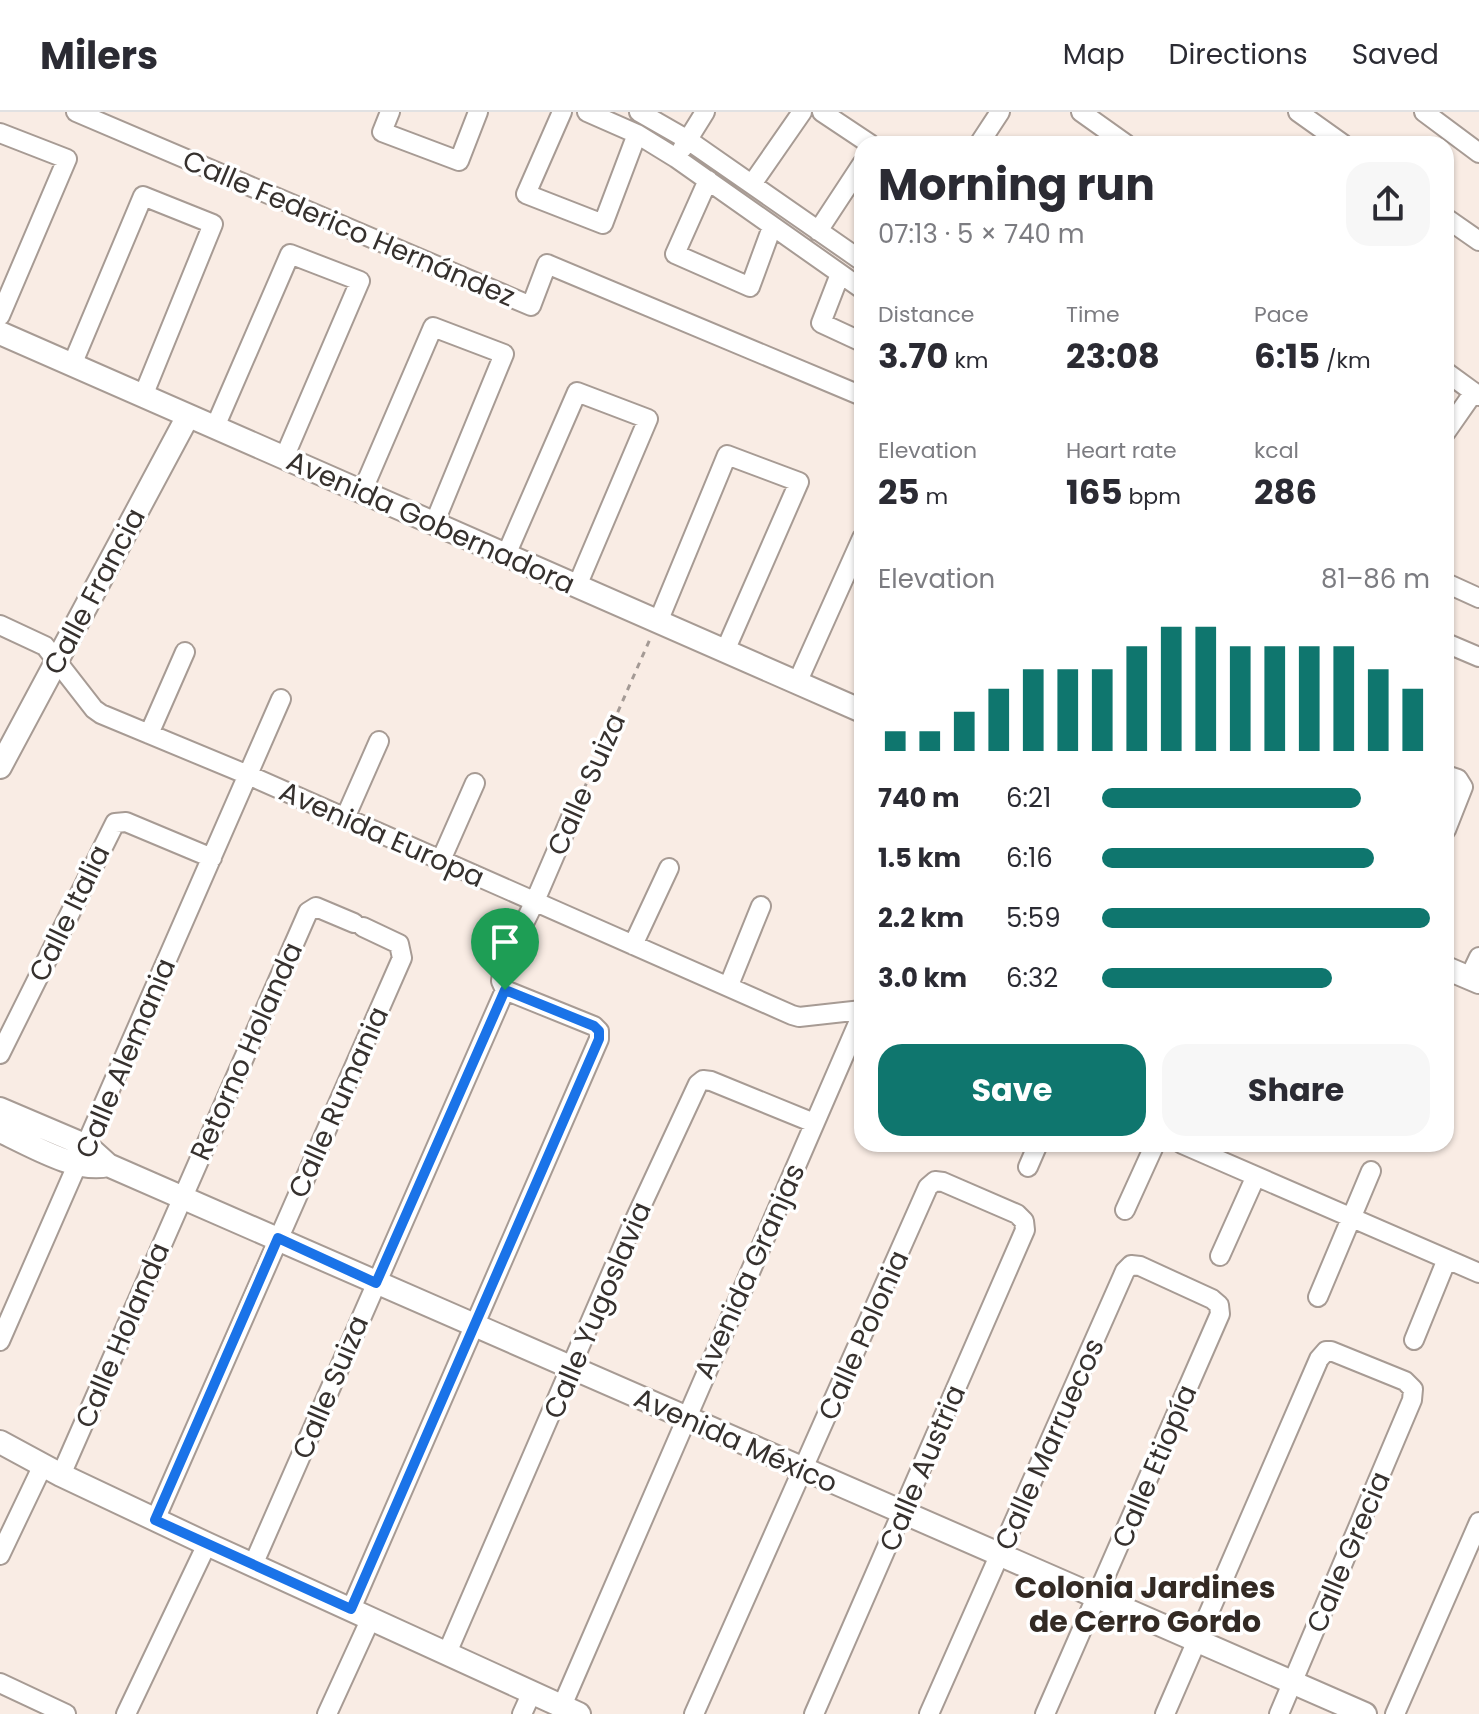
<!DOCTYPE html>
<html lang="en">
<head>
<meta charset="utf-8">
<style>
  :root { --surface:#fff; --page:#f7f7f7; --text:#2b2b33; --muted:#7c7c81; --line:#e1e1e2; --accent:#0f766e }
  body { margin:0; font-family:Poppins,sans-serif; background:var(--page); color:var(--text); height:100vh; display:flex; flex-direction:column; font-size:30px; white-space:nowrap }
  * { box-sizing:border-box; margin:0 }
  p { font-size:26px; color:var(--muted) }
  .icon { flex:none; width:44px; height:44px; fill:none; stroke:currentColor; stroke-width:2; stroke-linecap:round; stroke-linejoin:round }
  .map { position:relative; flex:1; overflow:hidden }
  .drawer { position:absolute; left:854px; top:24px; width:600px; height:1016px; display:flex; flex-direction:column; background:var(--surface); border-radius:24px; box-shadow:0 2px 6px #0004 }
  .drawer>* { flex:none }
  .pin { position:absolute; display:grid; place-items:center; width:68px; height:68px; color:#fff; margin:-82px -34px; border-radius:50% 50% 50% 0; rotate:-45deg; box-shadow:0 0 8px #0007 }
  .pin .icon { rotate:45deg }
  .round { display:grid; place-items:center; flex:none; width:84px; height:84px; border-radius:24px; background:var(--page) }
  .head { display:flex; align-items:center; justify-content:space-between; height:136px; padding:0 24px }
  h1 { font-size:44px; font-weight:700; line-height:60px }
  .metrics { display:grid; grid-template-columns:repeat(3,1fr); gap:12px; height:136px; padding:8px 24px }
  .metrics div { display:grid; align-content:center }
  .metrics b { font-size:34px; font-weight:700 }
  .metrics small { font-size:22px; font-weight:400 }
  .metrics p { font-size:22px }
  .chart { height:224px; padding:16px 24px }
  .chart p { display:flex; justify-content:space-between }
  .chart svg { width:100%; height:144px; margin-top:8px; stroke:var(--accent); stroke-width:6 }
  .primary-button { display:flex; gap:16px; margin-top:auto; padding:16px 24px }
  .primary-button a { flex:1; height:92px; border-radius:24px; background:var(--accent); color:#fff; font-size:32px; font-weight:700; line-height:92px; text-align:center }
  .primary-button a+a { background:var(--page); color:var(--text) }
  ul { padding:0 24px; list-style:none; font-size:26px }
  li { display:grid; grid-template-columns:128px 96px 1fr; align-items:center; height:60px }
  li i { height:20px; border-radius:10px; background:var(--accent) }
  header { display:flex; align-items:center; gap:48px; box-sizing:border-box; height:112px; padding:0 40px; background:var(--surface); border-bottom:2px solid var(--line) }
  header strong { font-size:38px }
  nav { display:flex; gap:44px; margin-inline-start:auto; font-size:28px }
  .map>svg:first-child { display:block }
</style>
</head>
<body>
<header>
<strong>Milers</strong>
<nav><a>Map</a><a>Directions</a><a>Saved</a></nav>
</header>
<div class="map">
<svg width="1479" height="1602" viewBox="0 0 1479 1602">
  <rect width="100%" height="100%" fill="#f9ece4"/>
  <g fill="none" stroke-linecap="round" stroke-linejoin="round">
    <defs>
      <path id="minor" d="M76,0L531,194L547,152L862,284
        M390,0L382,20L459,49L478,0
        M562,0L526,82L603,112L637,22
        M587,0L637,22L676,46L862,177
        M639,0L688,28L862,149
        M822,0L870,32
        M1081,0L1126,32
        M1298,0L1343,32
        M1424,0L1479,41
        M0,21L67,47L0,204
        M979,32L1000,0
        M682,37L705,0
        M708,68L675,142L750,175L772,115
        M752,72L802,0
        M1446,106L1479,129
        M818,119L862,52
        M840,162L821,211L862,230
        M72,253L143,84L213,112L143,284
        M1446,260L1479,284
        M215,315L290,142L360,169L284,346
        M1446,320L1474,280
        M362,380L433,215L504,242L434,412
        M506,443L577,280L648,307L577,474
        M1446,471L1479,486
        M658,510L727,343L799,370L725,539
        M0,513L45,534L94,597L101,602L248,663L792,903L799,905L862,898
        M1446,531L1479,545
        M797,571L862,426
        M149,622L185,540
        M1446,663L1458,667L1463,675L1446,718
        M345,706L379,629
        M441,748L475,671
        M633,833L669,756
        M1469,866L1479,845
        M729,873L761,794
        M0,942L115,711L126,710L212,746
        M1182,1032L1479,1161
        M1028,1055L1038,1032
        M1125,1098L1155,1032
        M1220,1144L1255,1066
        M1318,1185L1371,1059
        M1414,1228L1447,1147
        M0,1229L281,587
        M61,1363L308,800L316,795L354,811
        M155,1408L402,846L399,832L363,815
        M0,1443L43,1353
        M253,1453L505,878L501,869L503,854L535,789L572,703
        M351,1497L599,927V919L594,914L505,878
        M447,1541L631,1116L698,972L703,968L711,969L814,1011
        M0,1571L66,1602
        M562,1594L862,902
        M126,1602L207,1432
        M327,1602L371,1506
        M522,1602L532,1580
        M694,1602L928,1075L935,1069L943,1070L1017,1102L1024,1109L1025,1118L814,1602
        M929,1602L1125,1159L1131,1153L1140,1154L1212,1187L1219,1193L1220,1202L1045,1602
        M1165,1602L1319,1247L1326,1239H1331L1405,1269L1413,1277L1412,1288L1279,1602
        M1395,1602L1479,1410"/>
      <path id="tertiary" d="M0,221L862,599
        M0,655L188,304
        M1446,856L1479,870
        M0,997L87,1034L108,1053L1365,1602
        M0,1019C29,1032 76,1061 108,1053
        M0,1330L61,1363L207,1432L579,1602"/>
    </defs>
    <use href="#minor" stroke="#a79b94" stroke-width="22"/>
    <use href="#tertiary" stroke="#a79b94" stroke-width="26"/>
    <path stroke="#a49a95" stroke-width="3" stroke-dasharray="6 6" stroke-linecap="butt" d="M579,688L650,527"/>
    <use href="#minor" stroke="#fff" stroke-width="18"/>
    <use href="#tertiary" stroke="#fff" stroke-width="22"/>
  </g>
  <g fill="none" stroke-linecap="round" stroke-linejoin="round">
    <defs>
      <path id="route" d="M505,878L594,914L599,919V927L351,1497L155,1408L278,1126L376,1171Z"/>
    </defs>
    <use href="#route" stroke="#fff" stroke-width="16"/>
    <use href="#route" stroke="#1a73e8" stroke-width="10"/>
  </g>
  <g text-anchor="middle" stroke-width="7" stroke-linejoin="round" paint-order="stroke">
    <g font-size="28" fill="#36312e" stroke="#fff">
      <text transform="translate(349 116) rotate(23)" y="10">Calle Federico Hernández</text>
      <text transform="translate(431 410) rotate(24)" y="10">Avenida Gobernadora</text>
      <text transform="translate(94 479) rotate(-62)" y="10">Calle Francia</text>
      <text transform="translate(586 672) rotate(-66)" y="10">Calle Suiza</text>
      <text transform="translate(382 722) rotate(24)" y="10">Avenida Europa</text>
      <text transform="translate(69 801) rotate(-64)" y="10">Calle Italia</text>
      <text transform="translate(246 939) rotate(-66)" y="10">Retorno Holanda</text>
      <text transform="translate(125 946) rotate(-67)" y="10">Calle Alemania</text>
      <text transform="translate(338 990) rotate(-66)" y="10">Calle Rumania</text>
      <text transform="translate(749 1159) rotate(-66)" y="10">Avenida Granjas</text>
      <text transform="translate(597 1198) rotate(-67)" y="10">Calle Yugoslavia</text>
      <text transform="translate(122 1223) rotate(-67)" y="10">Calle Holanda</text>
      <text transform="translate(863 1223) rotate(-66)" y="10">Calle Polonia</text>
      <text transform="translate(330 1275) rotate(-67)" y="10">Calle Suiza</text>
      <text transform="translate(736 1328) rotate(24)" y="10">Avenida México</text>
      <text transform="translate(1049 1332) rotate(-66)" y="10">Calle Marruecos</text>
      <text transform="translate(1154 1354) rotate(-67)" y="10">Calle Etiopía</text>
      <text transform="translate(922 1356) rotate(-67)" y="10">Calle Austria</text>
      <text transform="translate(1348 1440) rotate(-67)" y="10">Calle Grecia</text>
    </g>
    <g font-size="30" font-weight="bold" fill="#332a24" stroke="#fff">
      <text x="1145" y="1486">Colonia Jardines<tspan x="1145" dy="34">de Cerro Gordo</tspan></text>
    </g>
  </g>
</svg>
<div class="pin" style="left:505px;top:878px;background:#1e9e55"><svg class="icon" aria-label="arrive" viewBox="0 0 24 24"><path d="M6 21V4h12l-3 4 3 4H6"/></svg></div>
<section class="drawer">
<div class="head"><div><h1>Morning run</h1><p>07:13 · 5 × 740 m</p></div><a class="round"><svg class="icon" aria-label="share" viewBox="0 0 24 24"><path d="M12 15V3M7 8l5-5 5 5M5 13v7h14v-7"/></svg></a></div>
<div class="metrics">
<div><p>Distance</p><b>3.70<small> km</small></b></div>
<div><p>Time</p><b>23:08</b></div>
<div><p>Pace</p><b>6:15<small> /km</small></b></div>
</div>
<div class="metrics">
<div><p>Elevation</p><b>25<small> m</small></b></div>
<div><p>Heart rate</p><b>165<small> bpm</small></b></div>
<div><p>kcal</p><b>286</b></div>
</div>
<div class="chart"><p><span>Elevation</span>81–86 m</p>
<svg viewBox="0 0 160 44" preserveAspectRatio="none"><path d="M5 44V38M15 44V38M25 44V32M35 44V25M45 44V19M55 44V19M65 44V19M75 44V12M85 44V6M95 44V6M105 44V12M115 44V12M125 44V12M135 44V12M145 44V19M155 44V25"/></svg>
</div>
<ul>
<li><b>740 m</b>6:21<i style="width:79%"></i></li>
<li><b>1.5 km</b>6:16<i style="width:83%"></i></li>
<li><b>2.2 km</b>5:59<i style="width:100%"></i></li>
<li><b>3.0 km</b>6:32<i style="width:70%"></i></li>
</ul>
<div class="primary-button"><a>Save</a><a>Share</a></div>
</section>
</div>
</body>
</html>
